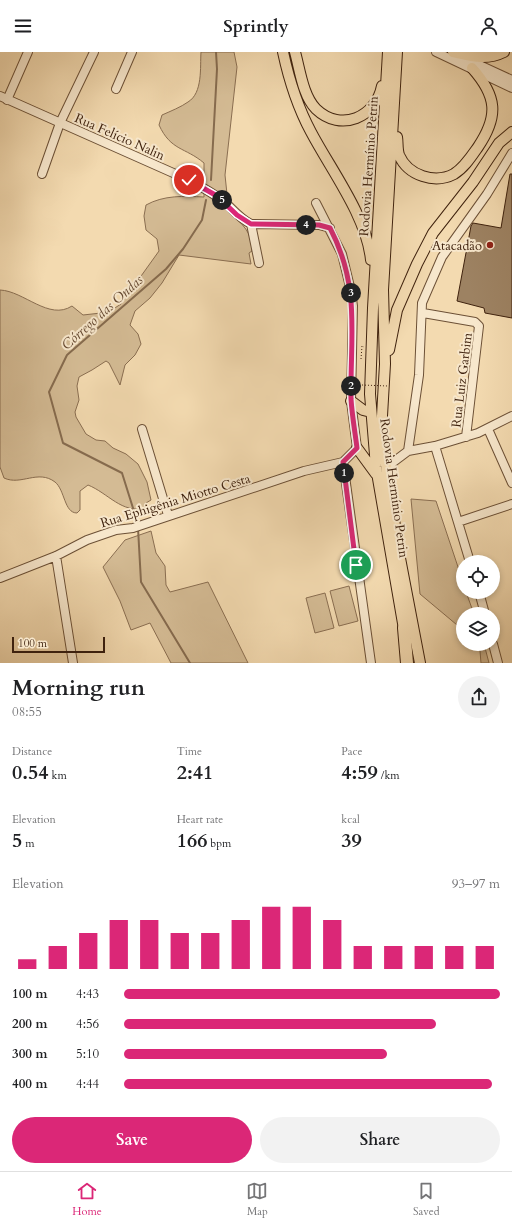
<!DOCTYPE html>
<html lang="en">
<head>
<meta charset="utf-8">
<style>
  :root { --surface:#fff; --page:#f2f2f2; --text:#202124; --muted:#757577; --line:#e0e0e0; --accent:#db2777 }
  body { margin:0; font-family:Cardo,serif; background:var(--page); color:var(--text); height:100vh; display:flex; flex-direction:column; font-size:15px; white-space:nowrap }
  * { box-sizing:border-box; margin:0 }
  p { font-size:13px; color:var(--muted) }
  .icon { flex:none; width:22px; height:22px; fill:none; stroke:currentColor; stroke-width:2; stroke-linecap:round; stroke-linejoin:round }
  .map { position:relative; height:611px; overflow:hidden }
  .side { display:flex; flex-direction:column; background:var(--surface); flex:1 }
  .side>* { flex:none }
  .controls { position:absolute; left:456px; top:503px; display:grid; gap:8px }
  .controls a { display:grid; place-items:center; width:44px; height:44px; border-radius:50%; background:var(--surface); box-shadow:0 2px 6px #0003; font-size:20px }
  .scale { position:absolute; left:12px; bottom:10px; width:93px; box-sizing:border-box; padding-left:4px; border:2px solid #3f220e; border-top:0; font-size:11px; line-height:14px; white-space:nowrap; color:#3f220e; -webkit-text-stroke:3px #f7e7cc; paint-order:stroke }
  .pin { position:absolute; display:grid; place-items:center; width:34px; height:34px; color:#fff; margin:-17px; border:2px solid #fff; border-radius:50%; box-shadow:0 1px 4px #0007 }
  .km { position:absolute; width:20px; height:20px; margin:-10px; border-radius:50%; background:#222; color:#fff; font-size:11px; line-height:20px; text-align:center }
  .round { display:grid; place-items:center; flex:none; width:42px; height:42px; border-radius:21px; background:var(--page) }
  .summary { display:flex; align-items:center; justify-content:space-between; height:68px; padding:0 12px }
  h1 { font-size:22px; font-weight:700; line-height:30px }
  .metrics { display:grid; grid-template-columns:repeat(3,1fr); gap:6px; height:68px; padding:4px 12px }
  .metrics div { display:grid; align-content:center }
  .metrics b { font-size:20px; font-weight:700 }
  .metrics small { font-size:11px; font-weight:400 }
  .metrics p { font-size:11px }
  .chart { height:112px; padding:8px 12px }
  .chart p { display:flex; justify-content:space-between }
  .chart svg { width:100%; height:72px; margin-top:4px; stroke:var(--accent); stroke-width:6 }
  .action { display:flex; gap:8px; margin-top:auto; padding:8px 12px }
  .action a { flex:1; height:46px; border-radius:24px; background:var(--accent); color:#fff; font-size:16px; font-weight:700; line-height:46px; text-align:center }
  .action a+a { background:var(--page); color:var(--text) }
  ul { padding:0 12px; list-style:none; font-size:13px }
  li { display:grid; grid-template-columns:64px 48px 1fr; align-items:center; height:30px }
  li i { height:10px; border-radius:5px; background:var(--accent) }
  header { display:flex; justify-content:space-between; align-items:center; height:52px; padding:0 12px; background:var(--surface); font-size:18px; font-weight:700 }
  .tab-bar { display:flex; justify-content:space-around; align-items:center; height:56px; border-top:1px solid var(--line); background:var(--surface); font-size:11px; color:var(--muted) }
  .tab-bar a { display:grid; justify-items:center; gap:2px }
  .tab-bar .on { color:var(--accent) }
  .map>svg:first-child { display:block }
</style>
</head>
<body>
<header><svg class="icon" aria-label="menu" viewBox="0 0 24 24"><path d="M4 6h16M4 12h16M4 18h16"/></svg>Sprintly<svg class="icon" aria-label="person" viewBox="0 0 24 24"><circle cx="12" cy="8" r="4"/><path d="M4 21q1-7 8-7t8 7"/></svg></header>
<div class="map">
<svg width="512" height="611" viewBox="0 0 512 611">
  <rect width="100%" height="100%" fill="#f3dab0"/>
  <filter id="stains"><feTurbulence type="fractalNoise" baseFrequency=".005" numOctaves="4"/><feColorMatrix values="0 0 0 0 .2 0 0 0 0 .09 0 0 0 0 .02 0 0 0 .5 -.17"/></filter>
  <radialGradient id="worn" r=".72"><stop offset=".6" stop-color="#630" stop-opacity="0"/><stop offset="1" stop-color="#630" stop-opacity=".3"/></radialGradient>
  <path fill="#d4bb94" stroke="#8a6e51" d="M201,0H234L237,15L225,123L229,161C243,172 252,180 252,199L249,201L251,212L179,203L162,231L150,246L135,259L130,273L138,282L141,292L135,303L125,313L120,333L109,311L106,309L92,318L79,325L77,334L79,348L75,360L76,365L86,382L96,388L105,389L113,396L126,402L138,412L147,430L151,448L146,451L145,456C122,462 108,441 88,433L80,439V458L77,461C64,461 65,438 55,430C38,417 21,434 4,426L0,415V238C24,239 49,269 72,254L83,263L101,261L104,263L121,252L159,199L157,187L146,178L144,164L146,153C164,143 184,144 204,145V111C185,95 171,99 159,73L162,63C171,59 181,55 188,50C203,41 200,15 201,0Z
    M411,447L436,449L463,530V540H466L474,562H463V578L420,542Z
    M151,479L156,501L165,514L166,533L170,540L208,530L248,611H171L150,571L131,578L120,549L103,515L125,488Z
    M349,534L358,569L339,574L330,539Z
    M325,541L334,576L315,581L306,546Z
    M476,592H484L489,611H481L480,599Z"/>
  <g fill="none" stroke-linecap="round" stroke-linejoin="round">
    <path stroke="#866b4e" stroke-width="2" d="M211,128L217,17L216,0
      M138,472L122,421L63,391L49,340L67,303L166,217L183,197L202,168L206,148
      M138,476L141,530L190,611"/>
  </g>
  <path fill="#9d8262" stroke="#3f220e" d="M510,122H512V266L485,261L484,256L457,249L471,174L473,171L501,176Z"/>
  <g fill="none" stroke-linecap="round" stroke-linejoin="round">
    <defs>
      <path id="minor" d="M436,0L512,36
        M462,5L512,28
        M116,37L132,0
        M0,44L189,128C202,135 215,142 227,152C235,160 241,167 251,172L259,211
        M7,48L28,0
        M42,122L60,71L94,0
        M251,172L319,173L330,176
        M423,261L475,270L479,274L466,385
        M142,377L168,463
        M488,377L512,431
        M435,394L470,510
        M408,399L419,323L422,251L442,205L487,142L512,101
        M343,410L371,611
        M388,421L392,411L408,399L435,394L478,381L512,364
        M458,470L512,452
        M56,504L73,611
        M0,526L56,504L87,488L116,478L133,476L304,419L343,410L357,396L351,349L353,254L351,239L342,202L316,151
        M479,540L485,562
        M493,592L498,611"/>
      <path id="major" d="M283,0C289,28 297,54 311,80C331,118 367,165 371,208
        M295,0C300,18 303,44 316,57C341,81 376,65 382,34
        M388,0L373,256L370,342L376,415L405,583
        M397,0L383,238L385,312L382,364V386L399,501L420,611
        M453,0C471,4 486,9 504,0
        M397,85C398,91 397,97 399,103C408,124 435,132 454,122C464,116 471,105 478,95C499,64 497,44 472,16
        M389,298L397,258L417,212L433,181L473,130L499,91L512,80
        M351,349L363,358L371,360
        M357,396L376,422"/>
      <path id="highway" d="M404,576L407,611"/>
    </defs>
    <use href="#minor" stroke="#6c5036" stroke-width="10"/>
    <use href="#major" stroke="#3f220e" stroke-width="12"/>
    <use href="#highway" stroke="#3f220e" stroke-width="14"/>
    <path stroke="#3f220e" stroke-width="1" stroke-dasharray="1 2" stroke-linecap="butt" d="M361,307L362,294L364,295"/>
    <use href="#minor" stroke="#f7e7cc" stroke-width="8"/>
    <use href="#major" stroke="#f3dab0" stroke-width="10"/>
    <use href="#highway" stroke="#f3dab0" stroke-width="12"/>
    <path stroke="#3f220e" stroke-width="1" stroke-dasharray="1 2" stroke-linecap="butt" d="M362,333L388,334"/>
  </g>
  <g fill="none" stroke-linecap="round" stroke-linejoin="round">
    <defs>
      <path id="route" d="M189,128L217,144L237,163L251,172L319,173L330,176C361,235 350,284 351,347C352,363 355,380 357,396L343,410L356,513"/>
    </defs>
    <use href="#route" stroke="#fff" stroke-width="8"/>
    <use href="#route" stroke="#db2777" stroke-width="5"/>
  </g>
  <circle fill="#8f2418" stroke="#f7e7cc" stroke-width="1.5" cx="490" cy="193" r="4"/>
  <g text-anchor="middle" stroke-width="4" stroke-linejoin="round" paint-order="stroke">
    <g font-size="13" fill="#3f220e" stroke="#f7e7cc">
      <text transform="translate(120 84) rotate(24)" y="5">Rua Felício Nalin</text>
      <text transform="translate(368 114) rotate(-86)" y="5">Rodovia Hermínio Petrin</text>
      <text transform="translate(461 328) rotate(-83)" y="5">Rua Luiz Garbim</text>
      <text transform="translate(395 436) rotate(82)" y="5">Rodovia Hermínio Petrin</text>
      <text transform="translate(175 448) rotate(-17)" y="5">Rua Ephigênia Miotto Cesta</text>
    </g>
    <g font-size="13" fill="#3f220e" stroke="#f7e7cc" text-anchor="end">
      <text x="482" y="198">Atacadão</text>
    </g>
    <g font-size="14" font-style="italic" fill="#63462e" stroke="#f7e7cc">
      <text transform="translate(102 260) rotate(-42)" y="5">Córrego das Ondas</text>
    </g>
  </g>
  <rect width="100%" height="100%" filter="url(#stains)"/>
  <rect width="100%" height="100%" fill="url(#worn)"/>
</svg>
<div class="controls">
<a><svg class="icon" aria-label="locate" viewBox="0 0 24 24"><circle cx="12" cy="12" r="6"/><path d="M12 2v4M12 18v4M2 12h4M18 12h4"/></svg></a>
<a><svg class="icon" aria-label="layers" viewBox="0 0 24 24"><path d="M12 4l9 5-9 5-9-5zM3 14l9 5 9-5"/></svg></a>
</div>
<div class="scale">100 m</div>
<div class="pin" style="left:356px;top:513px;background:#1e9e55"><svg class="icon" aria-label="arrive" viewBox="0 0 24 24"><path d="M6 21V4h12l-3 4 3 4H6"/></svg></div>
<div class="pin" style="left:189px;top:128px;background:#d93025"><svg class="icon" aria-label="check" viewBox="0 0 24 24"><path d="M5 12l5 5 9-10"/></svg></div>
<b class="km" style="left:344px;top:421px">1</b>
<b class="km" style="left:351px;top:334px">2</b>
<b class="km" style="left:351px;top:241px">3</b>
<b class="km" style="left:306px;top:173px">4</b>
<b class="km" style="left:222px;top:148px">5</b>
</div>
<section class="side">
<div class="summary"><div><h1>Morning run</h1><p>08:55</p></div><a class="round"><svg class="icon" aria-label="share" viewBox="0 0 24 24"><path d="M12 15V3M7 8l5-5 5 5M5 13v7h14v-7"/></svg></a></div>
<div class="metrics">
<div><p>Distance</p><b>0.54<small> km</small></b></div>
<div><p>Time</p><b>2:41</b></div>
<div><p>Pace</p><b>4:59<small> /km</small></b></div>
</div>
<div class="metrics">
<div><p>Elevation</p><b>5<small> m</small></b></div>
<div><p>Heart rate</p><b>166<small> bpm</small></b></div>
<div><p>kcal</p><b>39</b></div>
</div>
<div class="chart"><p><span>Elevation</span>93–97 m</p>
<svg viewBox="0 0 160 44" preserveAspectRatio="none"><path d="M5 44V38M15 44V30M25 44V22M35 44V14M45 44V14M55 44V22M65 44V22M75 44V14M85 44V6M95 44V6M105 44V14M115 44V30M125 44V30M135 44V30M145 44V30M155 44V30"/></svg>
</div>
<ul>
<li><b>100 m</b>4:43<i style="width:100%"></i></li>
<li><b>200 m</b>4:56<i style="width:83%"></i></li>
<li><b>300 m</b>5:10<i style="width:70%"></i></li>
<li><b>400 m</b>4:44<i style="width:98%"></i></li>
</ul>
<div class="action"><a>Save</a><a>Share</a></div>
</section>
<nav class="tab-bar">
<a class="on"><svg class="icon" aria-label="home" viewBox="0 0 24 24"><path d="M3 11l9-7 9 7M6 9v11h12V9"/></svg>Home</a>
<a><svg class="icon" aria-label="map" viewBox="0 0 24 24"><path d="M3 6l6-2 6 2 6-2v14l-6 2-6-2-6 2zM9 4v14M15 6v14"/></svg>Map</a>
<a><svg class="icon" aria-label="saved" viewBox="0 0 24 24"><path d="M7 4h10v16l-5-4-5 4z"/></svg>Saved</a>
</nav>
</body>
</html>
